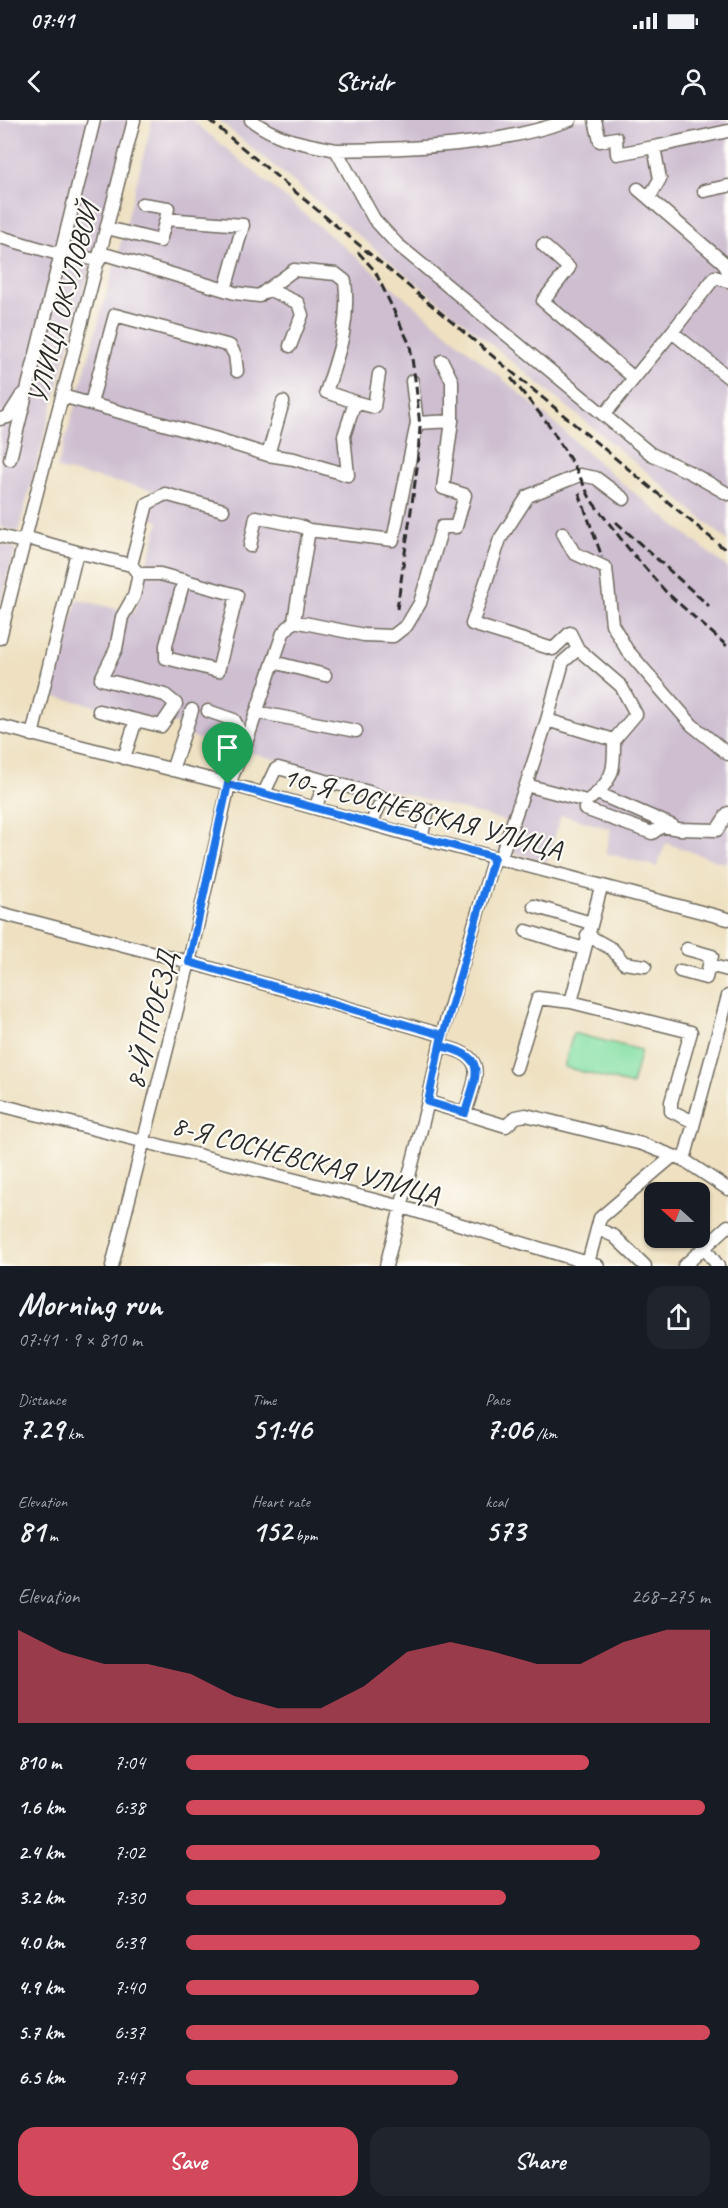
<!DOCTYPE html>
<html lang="en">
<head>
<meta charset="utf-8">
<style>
  :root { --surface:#171b24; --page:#20242c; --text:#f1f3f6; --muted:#9ea1a6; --accent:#d1495b }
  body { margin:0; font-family:Caveat,sans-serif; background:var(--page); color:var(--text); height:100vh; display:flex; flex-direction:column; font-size:22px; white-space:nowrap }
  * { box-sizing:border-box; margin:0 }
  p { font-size:20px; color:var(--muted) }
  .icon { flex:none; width:33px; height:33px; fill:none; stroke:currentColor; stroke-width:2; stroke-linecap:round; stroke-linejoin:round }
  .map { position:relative; height:1146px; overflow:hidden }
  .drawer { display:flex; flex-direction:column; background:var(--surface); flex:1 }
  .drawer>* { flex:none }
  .needle { width:39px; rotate:291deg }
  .buttons { position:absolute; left:644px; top:1062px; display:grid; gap:12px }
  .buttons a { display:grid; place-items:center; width:66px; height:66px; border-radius:12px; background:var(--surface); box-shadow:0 2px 4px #0004; font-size:30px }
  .pin { position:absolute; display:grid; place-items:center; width:51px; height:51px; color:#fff; margin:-62px -26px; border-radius:50% 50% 50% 0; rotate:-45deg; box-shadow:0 0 6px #0007 }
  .pin .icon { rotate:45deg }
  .round { display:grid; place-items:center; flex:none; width:63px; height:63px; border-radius:18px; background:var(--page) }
  .headline { display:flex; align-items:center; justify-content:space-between; height:102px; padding:0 18px }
  h1 { font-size:33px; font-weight:600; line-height:45px }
  .metrics { display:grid; grid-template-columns:repeat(3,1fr); gap:9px; height:102px; padding:6px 18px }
  .metrics div { display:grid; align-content:center }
  .metrics b { font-size:30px; font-weight:600 }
  .metrics small { font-size:16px; font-weight:400 }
  .metrics p { font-size:16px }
  .chart { height:168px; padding:12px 18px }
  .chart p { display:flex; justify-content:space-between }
  .chart svg { width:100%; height:108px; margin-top:6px; fill:var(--accent); opacity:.7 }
  .action { display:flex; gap:12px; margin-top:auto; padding:12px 18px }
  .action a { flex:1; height:69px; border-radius:18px; background:var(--accent); color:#fff; font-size:24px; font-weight:600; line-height:69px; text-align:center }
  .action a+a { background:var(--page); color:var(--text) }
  ul { padding:0 18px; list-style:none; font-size:20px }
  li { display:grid; grid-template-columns:96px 72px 1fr; align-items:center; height:45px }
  li i { height:15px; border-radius:8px; background:var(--accent) }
  .status { display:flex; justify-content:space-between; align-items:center; height:42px; padding:0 30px; background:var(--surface); direction:ltr }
  .status svg { height:16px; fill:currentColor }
  header { display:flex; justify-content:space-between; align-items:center; height:78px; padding:0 18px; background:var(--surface); font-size:27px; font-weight:600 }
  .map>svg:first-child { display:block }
</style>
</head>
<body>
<div class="status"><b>07:41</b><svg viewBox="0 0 49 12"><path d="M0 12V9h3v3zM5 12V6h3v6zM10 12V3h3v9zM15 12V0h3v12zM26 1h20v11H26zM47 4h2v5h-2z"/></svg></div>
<header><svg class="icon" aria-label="back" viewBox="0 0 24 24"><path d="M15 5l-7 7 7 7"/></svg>Stridr<svg class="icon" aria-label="person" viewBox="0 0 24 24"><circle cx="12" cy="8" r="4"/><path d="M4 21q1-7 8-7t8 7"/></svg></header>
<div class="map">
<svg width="728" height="1146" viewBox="0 0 728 1146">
  <rect width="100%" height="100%" fill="#fdfcf7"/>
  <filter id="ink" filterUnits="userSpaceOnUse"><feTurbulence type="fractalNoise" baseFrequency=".0167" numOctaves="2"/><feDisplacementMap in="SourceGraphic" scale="12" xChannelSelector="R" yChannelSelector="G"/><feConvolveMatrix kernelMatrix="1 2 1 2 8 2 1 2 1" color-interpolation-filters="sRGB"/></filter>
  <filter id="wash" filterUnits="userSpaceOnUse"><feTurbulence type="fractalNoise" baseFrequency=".008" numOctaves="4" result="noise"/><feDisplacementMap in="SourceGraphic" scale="24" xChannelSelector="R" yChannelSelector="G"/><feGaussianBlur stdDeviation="1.35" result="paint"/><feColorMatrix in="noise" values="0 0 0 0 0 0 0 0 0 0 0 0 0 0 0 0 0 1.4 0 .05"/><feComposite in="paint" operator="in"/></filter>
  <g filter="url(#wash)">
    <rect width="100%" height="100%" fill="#eee0c0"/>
    <path fill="#cebed0" d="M0,0H131L18,412L0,407Z
      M192,0L535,286L622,363L728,448V740L723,743L666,723L657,747L605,733L611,709L561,695L547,742L497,729L505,701L180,614L181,605L52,576L77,479L134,493L159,401L150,398L156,371L57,349L125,108L152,1Z
      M218,0H728V421L649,354Z
      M0,424L16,428L0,485Z"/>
    <path fill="#87e0a6" stroke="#598668" stroke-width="1.5" d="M573,913L641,930L632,965L564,947Z"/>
  </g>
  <g filter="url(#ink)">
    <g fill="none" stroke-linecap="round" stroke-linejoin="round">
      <defs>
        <path id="minor" d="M251,0C280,21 302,23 336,30L374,99L397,124L651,334L691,353L728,374
          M595,0L600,21L616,18L617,34L654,27
          M336,30C415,29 495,26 570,0
          M638,69L723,142L728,151
          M704,71L728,66
          M649,78L660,59L654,27L728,11
          M142,84L168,88L166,99
          M107,108L160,121L166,99L243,105L225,170
          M0,117L55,133L61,131L99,141
          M543,125L569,148L543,181L634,258
          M101,133L235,173L259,176L268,169
          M672,212L715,157L728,161
          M290,226L302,195L298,183L268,169L294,150L336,154L345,161C350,203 339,233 326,272L355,282
          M412,261L417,303
          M62,276L214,318L268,335L283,282
          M91,283L115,195L230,226L235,235L237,251
          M604,295L672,212L728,257
          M0,299L8,297L22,275
          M268,335L294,339L348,355L344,316L355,282L374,287L379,254
          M10,339L94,0
          M563,413L574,433L606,448L612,504L627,530L692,605L728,634
          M0,416L23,422
          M24,417L77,432
          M250,426L256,397L300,406L309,410
          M139,454H160L237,475L218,551L166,538V525L184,460
          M294,501L364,515L393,516L407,505L420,483L442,407H456L465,375L443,368L452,301
          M0,518C42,345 91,173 134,0
          M578,529L570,513L553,529L472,504L500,419L528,376L580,355L596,358L624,379
          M273,542L325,555
          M99,591L136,600
          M208,591L234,600L246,623
          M256,592L356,611
          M547,600L563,542L578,529L621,566L636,594L614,620
          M0,606L229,664L421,718L728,799
          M32,615L77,432L131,445
          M124,638L136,600L161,606L176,584L165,575L101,559L116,529L122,497L134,476L139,454L131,445L147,384L165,374L223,390
          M172,650L192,590
          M526,665L547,600L614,620C614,645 615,656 597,673
          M264,673L275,650L278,648L326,661
          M591,678L597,673L673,706
          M315,688L326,661L369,672L383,678
          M371,704L383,678L428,690L421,718
          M500,739L526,665L586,681L585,689L652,713L662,706L679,709L717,710L728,693
          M534,786L591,803
          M0,793L189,842L442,915
          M526,811L584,829
          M587,815L612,829L624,843L645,846
          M687,829L712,836L709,845
          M680,851L706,858L709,845L728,850
          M728,876L684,1040L728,1069
          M571,882L691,912L671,982V991L694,1002
          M440,926C490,936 476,955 465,993
          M516,948L538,878L571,882L601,767
          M428,982L506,1006L516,997L526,995L642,1024L684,1040
          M0,985L402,1087L598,1146
          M598,1109L614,1116L645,1146
          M704,1127L718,1146
          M588,1143L600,1098L673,1036
          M112,1146L189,842L229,664L246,623L283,513L294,501L309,410L393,420L417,303L452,301V261L442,241
          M386,1146L428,982L442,915L494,737
          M684,1146L728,1106"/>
      </defs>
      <use href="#minor" stroke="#6f6a5f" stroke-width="15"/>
      <use href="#minor" stroke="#fff" stroke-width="12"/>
      <path stroke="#2b2b2b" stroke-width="3" stroke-dasharray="9 4.5" stroke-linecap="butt" d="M209,0L728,432
        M358,132L375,151L410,225L416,266L420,307L417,348L397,489
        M511,258L549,305L576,349L591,380L628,428L666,472L728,527
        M579,373L602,437
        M616,402L709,486"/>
    </g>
  </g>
  <g fill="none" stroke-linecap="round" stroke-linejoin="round" filter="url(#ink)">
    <defs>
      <path id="route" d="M228,664L189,842L442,915L428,982L465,993C476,955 490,936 440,926L494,737L228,664"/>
    </defs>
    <use href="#route" stroke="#fff" stroke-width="12"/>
    <use href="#route" stroke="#1a73e8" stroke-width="8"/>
  </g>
  <g text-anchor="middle" stroke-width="4.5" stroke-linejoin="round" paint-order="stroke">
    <g font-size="28" fill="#2b2b2b" stroke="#fdfcf7">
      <text transform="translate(62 183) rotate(-75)" y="10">УЛИЦА ОКУЛОВОЙ</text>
      <text transform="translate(423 692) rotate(15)" y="10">10-Я СОСНЕВСКАЯ УЛИЦА</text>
      <text transform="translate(150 900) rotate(-76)" y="10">8-Й ПРОЕЗД</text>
      <text transform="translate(306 1039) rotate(15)" y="10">8-Я СОСНЕВСКАЯ УЛИЦА</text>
    </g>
  </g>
</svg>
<div class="buttons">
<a><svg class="needle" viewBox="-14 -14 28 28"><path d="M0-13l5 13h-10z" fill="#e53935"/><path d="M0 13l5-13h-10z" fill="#9ea1a6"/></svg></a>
</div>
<div class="pin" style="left:228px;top:664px;background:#1e9e55"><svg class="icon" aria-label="arrive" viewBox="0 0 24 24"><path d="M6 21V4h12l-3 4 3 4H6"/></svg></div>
</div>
<section class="drawer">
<div class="headline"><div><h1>Morning run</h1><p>07:41 · 9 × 810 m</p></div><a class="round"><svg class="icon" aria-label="share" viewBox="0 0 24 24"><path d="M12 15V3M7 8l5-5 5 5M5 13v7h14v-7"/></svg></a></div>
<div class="metrics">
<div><p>Distance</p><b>7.29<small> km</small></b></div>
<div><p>Time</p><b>51:46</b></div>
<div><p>Pace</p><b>7:06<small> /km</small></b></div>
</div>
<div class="metrics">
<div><p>Elevation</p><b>81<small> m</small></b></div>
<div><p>Heart rate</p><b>152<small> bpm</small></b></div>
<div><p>kcal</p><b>573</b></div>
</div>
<div class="chart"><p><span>Elevation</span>268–275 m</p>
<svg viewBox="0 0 160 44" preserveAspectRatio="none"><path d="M0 44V6L10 15L20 20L30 20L40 24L50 33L60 38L70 38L80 29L90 15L100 11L110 15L120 20L130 20L140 11L150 6L160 6V44z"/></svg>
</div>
<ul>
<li><b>810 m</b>7:04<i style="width:77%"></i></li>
<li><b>1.6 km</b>6:38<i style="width:99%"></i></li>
<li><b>2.4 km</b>7:02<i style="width:79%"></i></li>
<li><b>3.2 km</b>7:30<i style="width:61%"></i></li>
<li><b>4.0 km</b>6:39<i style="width:98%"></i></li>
<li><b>4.9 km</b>7:40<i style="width:56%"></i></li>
<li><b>5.7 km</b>6:37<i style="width:100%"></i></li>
<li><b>6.5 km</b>7:47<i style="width:52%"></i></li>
</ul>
<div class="action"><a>Save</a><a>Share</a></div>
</section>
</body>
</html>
